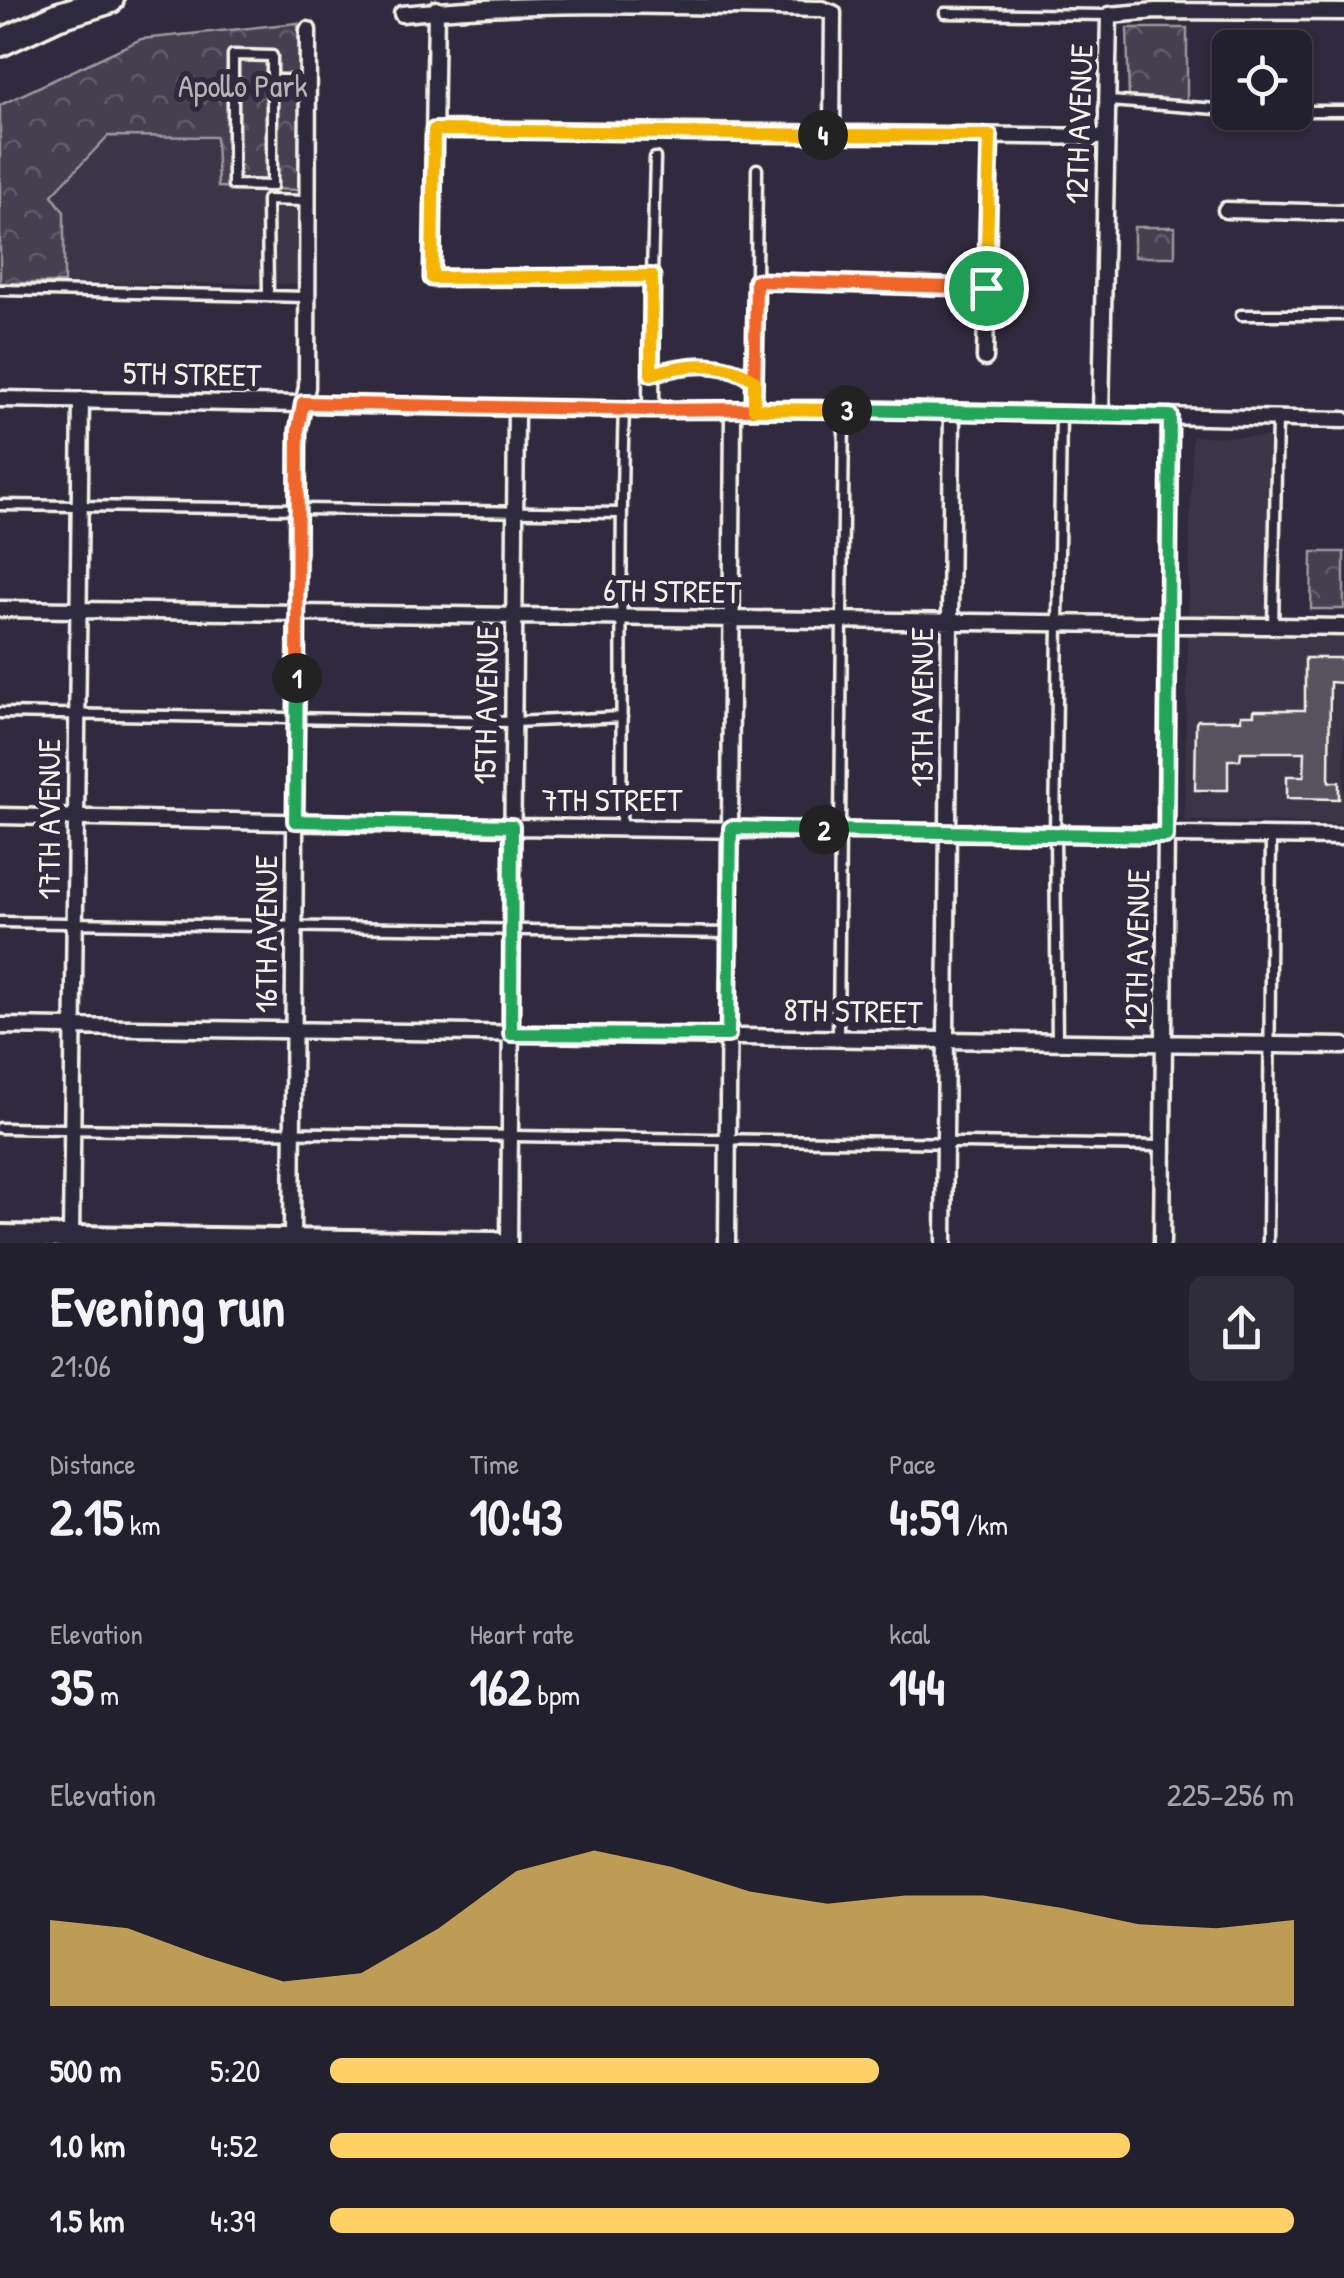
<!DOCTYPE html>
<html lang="en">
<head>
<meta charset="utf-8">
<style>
  :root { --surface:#23202e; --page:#2f2d3a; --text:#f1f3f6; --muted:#a3a3aa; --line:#403e4a; --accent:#ffd166 }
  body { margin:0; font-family:"Patrick Hand",sans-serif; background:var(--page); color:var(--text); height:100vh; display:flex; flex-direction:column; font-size:38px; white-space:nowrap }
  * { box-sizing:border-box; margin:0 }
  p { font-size:32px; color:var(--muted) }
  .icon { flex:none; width:55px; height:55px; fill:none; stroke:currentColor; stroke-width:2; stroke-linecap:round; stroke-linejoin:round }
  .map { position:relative; height:1243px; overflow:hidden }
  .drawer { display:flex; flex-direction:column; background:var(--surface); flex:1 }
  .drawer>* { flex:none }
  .controls { position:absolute; left:1212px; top:30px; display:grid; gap:20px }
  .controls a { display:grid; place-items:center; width:100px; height:100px; border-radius:15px; background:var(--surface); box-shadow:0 2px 8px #0004,0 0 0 2px var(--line); font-size:50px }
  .pin { position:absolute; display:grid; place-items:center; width:85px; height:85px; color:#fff; margin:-42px; border:5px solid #fff; border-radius:50%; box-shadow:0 2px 10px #0007 }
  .km { position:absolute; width:50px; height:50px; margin:-25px; border-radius:50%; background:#222; color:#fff; font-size:28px; line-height:50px; text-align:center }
  .round { display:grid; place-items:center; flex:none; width:105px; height:105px; border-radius:15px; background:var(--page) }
  .overview { display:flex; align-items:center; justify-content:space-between; height:170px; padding:0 50px }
  h1 { font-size:55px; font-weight:700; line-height:75px }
  .figures { display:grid; grid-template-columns:repeat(3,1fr); gap:15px; height:170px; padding:10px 50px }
  .figures div { display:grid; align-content:center }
  .figures b { font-size:50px; font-weight:700 }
  .figures small { font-size:28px; font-weight:400 }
  .figures p { font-size:28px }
  .chart { height:280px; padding:20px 50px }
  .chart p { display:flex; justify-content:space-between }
  .chart svg { width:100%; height:180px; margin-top:10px; fill:var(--accent); opacity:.7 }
  ul { padding:0 50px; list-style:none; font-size:32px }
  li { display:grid; grid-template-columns:160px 120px 1fr; align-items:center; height:75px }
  li i { height:25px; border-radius:12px; background:var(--accent) }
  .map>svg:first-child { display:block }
</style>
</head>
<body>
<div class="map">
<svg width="1344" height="1243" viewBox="0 0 1344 1243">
  <defs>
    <pattern id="park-crowns" width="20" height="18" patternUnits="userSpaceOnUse" patternTransform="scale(2.5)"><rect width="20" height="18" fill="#454050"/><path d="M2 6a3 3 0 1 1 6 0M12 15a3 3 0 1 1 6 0" fill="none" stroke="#605c69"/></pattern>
  </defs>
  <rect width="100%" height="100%" fill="#2f2a3d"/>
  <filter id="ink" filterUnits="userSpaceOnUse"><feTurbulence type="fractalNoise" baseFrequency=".01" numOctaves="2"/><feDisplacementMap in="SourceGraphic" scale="20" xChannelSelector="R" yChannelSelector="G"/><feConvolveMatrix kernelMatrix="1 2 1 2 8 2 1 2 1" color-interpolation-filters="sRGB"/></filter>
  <g filter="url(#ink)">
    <path fill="#3b3647" d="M107,136L217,137L219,187L300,190L301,284L64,283V212L51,195Z
      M1192,436L1270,437L1266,637L1344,639V824L1184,821Z"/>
    <path fill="url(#park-crowns)" stroke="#9c989c" stroke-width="2.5" d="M298,23L300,190L218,187L216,137L108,136L52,195L64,212V283H0V105L141,39Z
      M1127,28H1187V102L1129,100Z
      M1134,227H1175V257H1134Z
      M1312,552H1344V609H1311Z"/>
    <path fill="#56525f" stroke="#f4f1e8" stroke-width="2.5" d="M1305,658H1342V683L1330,682L1329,782H1339V799L1287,798V776H1304L1305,752H1241L1240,760H1228V790H1195L1196,723L1198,720H1241V715H1254V710H1305Z"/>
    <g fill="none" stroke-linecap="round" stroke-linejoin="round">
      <defs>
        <path id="lane" d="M945,13L1109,15
          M272,80V56L233,55V185L272,186V80H308
          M1109,101L1230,110
          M1295,111H1344
          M652,277L655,158
          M756,281L757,169
          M0,290L306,297
          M268,296L267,200L307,201
          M1241,315H1344
          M651,373C687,364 722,359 754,380
          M0,505L620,513
          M1273,627L1277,418
          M0,713L514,722L622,717
          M621,826C623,687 619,548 624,409
          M0,922L729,933
          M838,1038L844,409
          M1057,1041L1055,833L1061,414
          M0,1128L1162,1146
          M1268,1243L1271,837"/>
        <path id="street" d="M436,9L432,278L652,277L651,410
          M402,14C540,0 683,6 822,9L833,13L832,135
          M434,129L1105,137
          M1226,210L1344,213
          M985,358L990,136
          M0,399L651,410L844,409L1344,420
          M754,409L756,281L987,288
          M1101,415L1109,15L1156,11L1344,12
          M0,609L1344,627
          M0,816L512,827L1344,837
          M0,1026L1344,1046
          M71,1237L81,400
          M292,1240L298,430L307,387L308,30
          M509,1243L516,409
          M727,1243L733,410
          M944,1243L952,412
          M1162,1243L1170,416"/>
        <path id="secondary" d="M0,1236L495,1243"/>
        <path id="highway" d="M0,43L58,16L110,0"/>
      </defs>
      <use href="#lane" stroke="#f4f1e8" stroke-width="15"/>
      <use href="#street" stroke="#f4f1e8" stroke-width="21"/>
      <use href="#secondary" stroke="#f4f1e8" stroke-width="28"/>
      <use href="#highway" stroke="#f4f1e8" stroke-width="32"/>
      <use href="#lane" stroke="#2f2a3d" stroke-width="8"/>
      <use href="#street" stroke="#2f2a3d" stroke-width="14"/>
      <use href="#secondary" stroke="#2f2a3d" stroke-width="20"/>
      <use href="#highway" stroke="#2f2a3d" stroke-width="25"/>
    </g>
  </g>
  <g fill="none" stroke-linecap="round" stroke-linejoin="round" filter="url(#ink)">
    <defs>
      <path id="split-1" d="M297,678L298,430L303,403L651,410L754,409L756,281L986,288"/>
      <path id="split-2" d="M297,678L295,821L512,826L511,1034L728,1035L731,828L824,830"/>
      <path id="split-3" d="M824,830L1166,836L1170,416L847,410"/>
      <path id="split-4" d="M823,135L434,130L432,278L652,276L651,374C687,364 722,359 754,380V409L847,410"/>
      <path id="split-5" d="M823,135L990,136L986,288"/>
    </defs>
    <use href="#split-1" stroke="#fff" stroke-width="20"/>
    <use href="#split-2" stroke="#fff" stroke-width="20"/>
    <use href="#split-3" stroke="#fff" stroke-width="20"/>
    <use href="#split-4" stroke="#fff" stroke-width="20"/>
    <use href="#split-5" stroke="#fff" stroke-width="20"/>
    <use href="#split-1" stroke="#f0652b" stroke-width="12"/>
    <use href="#split-2" stroke="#22a559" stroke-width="12"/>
    <use href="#split-3" stroke="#22a559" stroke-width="12"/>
    <use href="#split-4" stroke="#f5b400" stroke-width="12"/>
    <use href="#split-5" stroke="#f5b400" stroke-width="12"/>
  </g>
  <g text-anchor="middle" stroke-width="10" stroke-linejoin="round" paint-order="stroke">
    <g font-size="32" fill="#b7b3b3" stroke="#2f2a3d">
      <text x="243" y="97">Apollo Park</text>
    </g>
    <g font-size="32" fill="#f4f1e8" stroke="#2f2a3d">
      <text transform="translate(1079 124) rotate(-88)" y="11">12TH AVENUE</text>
      <text transform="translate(192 374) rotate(1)" y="11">5TH STREET</text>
      <text transform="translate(672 591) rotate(1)" y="11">6TH STREET</text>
      <text transform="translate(486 705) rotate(-89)" y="11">15TH AVENUE</text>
      <text transform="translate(922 707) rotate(-90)" y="11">13TH AVENUE</text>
      <text x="612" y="811">7TH STREET</text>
      <text transform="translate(49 819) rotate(-90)" y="11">17TH AVENUE</text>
      <text transform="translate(266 934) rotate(-90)" y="11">16TH AVENUE</text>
      <text transform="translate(1137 949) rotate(-89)" y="11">12TH AVENUE</text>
      <text transform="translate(853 1011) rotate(1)" y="11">8TH STREET</text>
    </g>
  </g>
</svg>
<div class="controls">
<a><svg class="icon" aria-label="locate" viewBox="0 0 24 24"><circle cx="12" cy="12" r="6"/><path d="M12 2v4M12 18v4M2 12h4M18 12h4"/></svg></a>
</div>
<div class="pin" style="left:986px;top:288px;background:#1e9e55"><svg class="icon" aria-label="arrive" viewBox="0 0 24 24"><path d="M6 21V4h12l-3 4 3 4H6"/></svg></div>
<b class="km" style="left:297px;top:678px">1</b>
<b class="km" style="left:824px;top:830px">2</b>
<b class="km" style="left:847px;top:410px">3</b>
<b class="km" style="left:823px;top:135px">4</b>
</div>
<section class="drawer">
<div class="overview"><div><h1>Evening run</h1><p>21:06</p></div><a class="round"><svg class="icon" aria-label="share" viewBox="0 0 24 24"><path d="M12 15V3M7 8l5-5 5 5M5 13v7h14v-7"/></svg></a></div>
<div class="figures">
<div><p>Distance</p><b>2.15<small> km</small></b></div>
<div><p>Time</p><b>10:43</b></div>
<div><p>Pace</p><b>4:59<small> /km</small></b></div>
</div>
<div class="figures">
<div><p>Elevation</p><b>35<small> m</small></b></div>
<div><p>Heart rate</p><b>162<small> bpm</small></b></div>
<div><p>kcal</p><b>144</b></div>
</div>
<div class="chart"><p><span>Elevation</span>225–256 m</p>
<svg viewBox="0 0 160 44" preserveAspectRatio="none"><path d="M0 44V23L10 25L20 32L30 38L40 36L50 25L60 11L70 6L80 10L90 16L100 19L110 17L120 17L130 20L140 24L150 25L160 23V44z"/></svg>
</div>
<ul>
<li><b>500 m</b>5:20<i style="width:57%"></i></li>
<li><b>1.0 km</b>4:52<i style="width:83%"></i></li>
<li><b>1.5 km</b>4:39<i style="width:100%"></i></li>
</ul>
</section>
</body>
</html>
